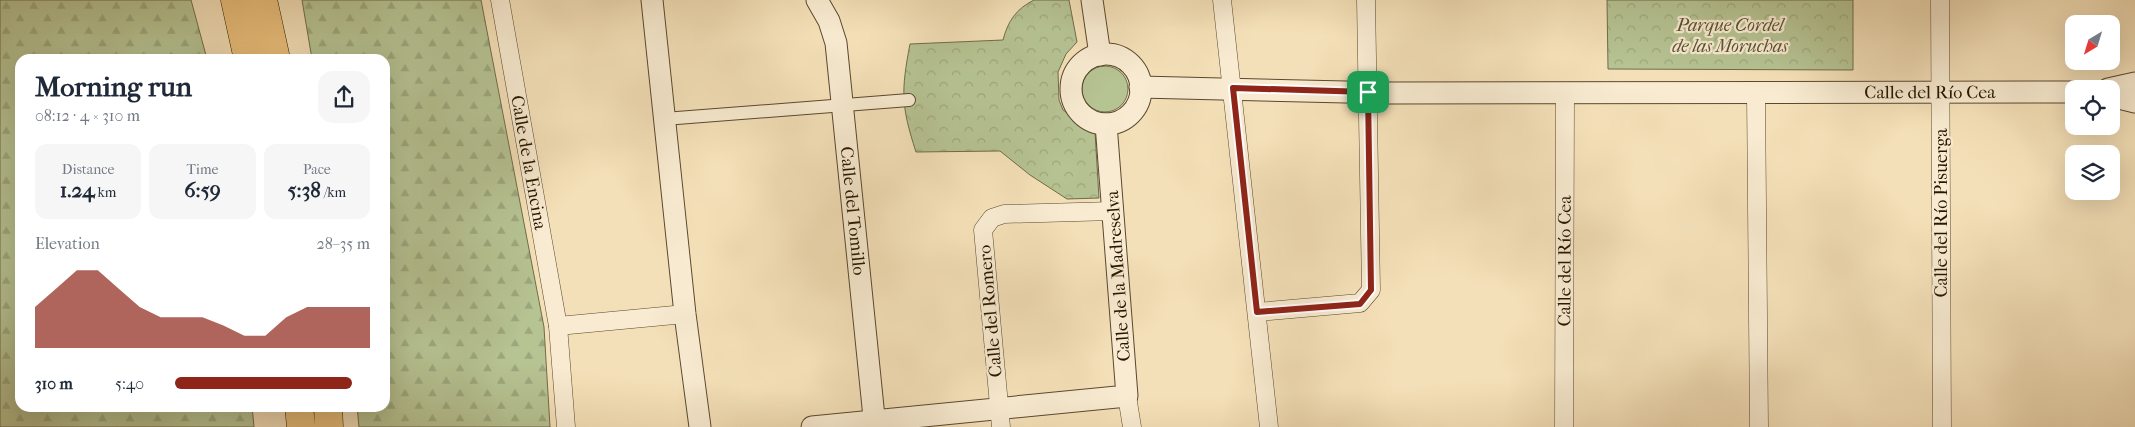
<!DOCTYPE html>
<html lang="en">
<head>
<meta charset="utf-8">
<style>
  :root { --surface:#fff; --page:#f6f6f7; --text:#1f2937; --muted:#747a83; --accent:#8f2418 }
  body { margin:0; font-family:"IM FELL French Canon",serif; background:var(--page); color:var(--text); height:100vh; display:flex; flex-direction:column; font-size:19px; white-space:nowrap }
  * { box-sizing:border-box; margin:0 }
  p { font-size:16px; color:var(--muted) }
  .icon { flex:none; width:28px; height:28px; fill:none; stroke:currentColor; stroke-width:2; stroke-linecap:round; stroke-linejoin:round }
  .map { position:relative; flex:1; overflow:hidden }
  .details { position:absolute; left:15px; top:54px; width:375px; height:358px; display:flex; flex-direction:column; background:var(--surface); border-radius:15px; box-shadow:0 5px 20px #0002 }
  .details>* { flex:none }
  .needle { width:32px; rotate:218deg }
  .controls { position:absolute; left:2065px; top:15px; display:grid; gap:10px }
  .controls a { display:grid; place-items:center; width:55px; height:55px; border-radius:10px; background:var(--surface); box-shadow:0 5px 20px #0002; font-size:25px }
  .pin { position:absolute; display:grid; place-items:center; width:42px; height:42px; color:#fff; margin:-21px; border-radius:10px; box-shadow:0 2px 8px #0006 }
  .round { display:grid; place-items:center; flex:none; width:52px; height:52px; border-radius:15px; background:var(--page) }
  .summary { display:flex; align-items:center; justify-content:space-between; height:85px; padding:0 20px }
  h1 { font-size:28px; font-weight:800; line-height:38px }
  .stats { display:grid; grid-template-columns:repeat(3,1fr); gap:8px; height:85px; padding:5px 20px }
  .stats div { display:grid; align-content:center; border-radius:12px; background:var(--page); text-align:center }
  .stats b { font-size:21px; font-weight:800 }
  .stats small { font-size:14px; font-weight:400 }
  .stats p { font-size:14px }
  .chart { height:140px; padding:10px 20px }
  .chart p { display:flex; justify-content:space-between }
  .chart svg { width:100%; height:90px; margin-top:5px; fill:var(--accent); opacity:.7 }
  ul { padding:0 20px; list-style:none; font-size:16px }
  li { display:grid; grid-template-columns:80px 60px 1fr; align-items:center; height:38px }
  li i { height:12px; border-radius:6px; background:var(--accent) }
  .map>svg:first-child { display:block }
</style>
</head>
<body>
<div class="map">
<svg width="2135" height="427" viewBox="0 0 2135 427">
  <defs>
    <pattern id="forest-firs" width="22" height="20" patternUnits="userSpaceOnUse" patternTransform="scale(1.25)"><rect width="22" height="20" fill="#b6c393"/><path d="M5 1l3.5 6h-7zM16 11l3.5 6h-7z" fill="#9ca77d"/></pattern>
    <pattern id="park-crowns" width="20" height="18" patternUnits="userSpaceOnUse" patternTransform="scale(1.25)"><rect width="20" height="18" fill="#b6c393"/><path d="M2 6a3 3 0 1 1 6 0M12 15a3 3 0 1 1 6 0" fill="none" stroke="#9ca77d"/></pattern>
  </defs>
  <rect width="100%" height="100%" fill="#f4e0b8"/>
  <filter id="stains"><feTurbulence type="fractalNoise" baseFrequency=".004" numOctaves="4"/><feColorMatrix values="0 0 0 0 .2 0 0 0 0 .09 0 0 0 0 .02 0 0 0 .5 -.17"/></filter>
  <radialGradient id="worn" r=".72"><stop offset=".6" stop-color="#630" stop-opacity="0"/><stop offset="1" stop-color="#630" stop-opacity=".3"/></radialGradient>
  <path fill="#b6c393" stroke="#6f6c4a" d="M1082 89a23 23 0 1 1 46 0a23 23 0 1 1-46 0Z"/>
  <path fill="url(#forest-firs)" stroke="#6f6c4a" d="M0,0H191L207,59H20V406H252L254,427H0Z
    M302,0H481L544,327L550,427H359L357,406H385V59H312Z"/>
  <path fill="url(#park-crowns)" stroke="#6f6c4a" d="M1034,0H1069L1077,42L1066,54L1058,72L1059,100L1063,110L1095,132L1099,198L1067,199L1030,175L1000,151L916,152C901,106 901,91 910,44L1003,40C1008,21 1016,9 1034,0Z
    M1607,0H1853V70L1608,69Z"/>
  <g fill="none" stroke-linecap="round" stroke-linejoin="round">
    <defs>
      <path id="pedestrian" d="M664,119L909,100"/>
      <g id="minor">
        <path id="s1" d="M500,0L558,326L566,427"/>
        <path d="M1222,0L1269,427"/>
        <path d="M1940,0L1942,427"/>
        <path d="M1756,94L1759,427"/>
        <path d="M1257,312L1360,303L1371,290L1366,0"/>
        <path d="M558,326L685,314"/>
        <path d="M1127,396L1132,427"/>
        <path d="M1001,427L983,230L992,218L1004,214L1113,211"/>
        <path id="s2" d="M1564,427L1565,94"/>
      </g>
      <g id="tertiary">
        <path d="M652,0L685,314L700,427"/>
        <path id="s3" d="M817,0L829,21L836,43L875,427"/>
        <path d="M1092,0L1100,55"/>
        <circle cx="1106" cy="89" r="35"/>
        <path id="s4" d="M1140,87L1389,93L2074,92"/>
        <path d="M2108,89L2135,83"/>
        <path d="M2111,96L2135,102"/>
        <path d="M812,427L1127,396L1106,124"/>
      </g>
      <path id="motorway" d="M235,0L248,59
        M263,0L276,59
        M299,406L301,427
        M328,406L329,427"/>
    </defs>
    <use href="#pedestrian" stroke="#5b482e" stroke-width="14"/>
    <use href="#minor" stroke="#5b482e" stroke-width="19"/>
    <use href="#tertiary" stroke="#5b482e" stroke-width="23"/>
    <use href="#motorway" stroke="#281600" stroke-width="29"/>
    <use href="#pedestrian" stroke="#f8ebd1" stroke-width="12"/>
    <use href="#minor" stroke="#f8ebd1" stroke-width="18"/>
    <use href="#tertiary" stroke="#f8ebd1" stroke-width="21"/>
    <use href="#motorway" stroke="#eac07c" stroke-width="28"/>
  </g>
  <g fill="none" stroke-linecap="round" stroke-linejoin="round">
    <defs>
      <path id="route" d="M1233,88L1368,92L1371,290L1360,304L1257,312Z"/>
    </defs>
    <use href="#route" stroke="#fff" stroke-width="10"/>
    <use href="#route" stroke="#8f2418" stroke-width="6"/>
  </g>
  <g text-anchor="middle" stroke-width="4.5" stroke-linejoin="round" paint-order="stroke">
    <g font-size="18" font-style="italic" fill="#5a5333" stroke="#f8ebd1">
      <text x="1730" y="31">Parque Cordel<tspan x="1730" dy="21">de las Moruchas</tspan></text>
    </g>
    <g font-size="18" fill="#281600" stroke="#f8ebd1">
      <text dy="6" stroke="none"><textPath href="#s4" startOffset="790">Calle del Río Cea</textPath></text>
      <text dy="6" stroke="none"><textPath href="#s1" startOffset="165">Calle de la Encina</textPath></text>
      <text dy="6" stroke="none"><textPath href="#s3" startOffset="216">Calle del Tomillo</textPath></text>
      <text transform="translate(1941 213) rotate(-90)" y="6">Calle del Río Pisuerga</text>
      <text dy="6" stroke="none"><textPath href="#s2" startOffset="166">Calle del Río Cea</textPath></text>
      <text transform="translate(1118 276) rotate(-94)" y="6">Calle de la Madreselva</text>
      <text transform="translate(990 311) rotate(-95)" y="6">Calle del Romero</text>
    </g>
  </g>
  <rect width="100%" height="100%" filter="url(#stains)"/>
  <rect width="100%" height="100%" fill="url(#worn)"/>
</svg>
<div class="controls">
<a><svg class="needle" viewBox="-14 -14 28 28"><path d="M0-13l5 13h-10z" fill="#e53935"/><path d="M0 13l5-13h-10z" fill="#747a83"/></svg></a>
<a><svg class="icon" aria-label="locate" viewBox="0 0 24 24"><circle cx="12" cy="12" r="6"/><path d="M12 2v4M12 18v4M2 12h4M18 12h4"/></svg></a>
<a><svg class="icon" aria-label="layers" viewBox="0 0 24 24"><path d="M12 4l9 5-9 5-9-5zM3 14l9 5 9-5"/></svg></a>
</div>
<div class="pin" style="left:1368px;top:92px;background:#1e9e55"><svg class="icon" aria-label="arrive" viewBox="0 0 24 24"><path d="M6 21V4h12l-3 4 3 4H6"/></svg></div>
<section class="details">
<div class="summary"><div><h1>Morning run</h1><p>08:12 · 4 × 310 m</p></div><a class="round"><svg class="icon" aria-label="share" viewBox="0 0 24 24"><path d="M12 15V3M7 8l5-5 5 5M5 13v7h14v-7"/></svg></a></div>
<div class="stats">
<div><p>Distance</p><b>1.24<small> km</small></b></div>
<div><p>Time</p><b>6:59</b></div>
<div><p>Pace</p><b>5:38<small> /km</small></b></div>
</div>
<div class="chart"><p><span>Elevation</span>28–35 m</p>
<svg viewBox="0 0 160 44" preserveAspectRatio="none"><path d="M0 44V24L10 15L20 6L30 6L40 15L50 24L60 29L70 29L80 29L90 33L100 38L110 38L120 29L130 24L140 24L150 24L160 24V44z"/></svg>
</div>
<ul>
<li><b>310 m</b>5:40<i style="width:91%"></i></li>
</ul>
</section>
</div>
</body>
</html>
